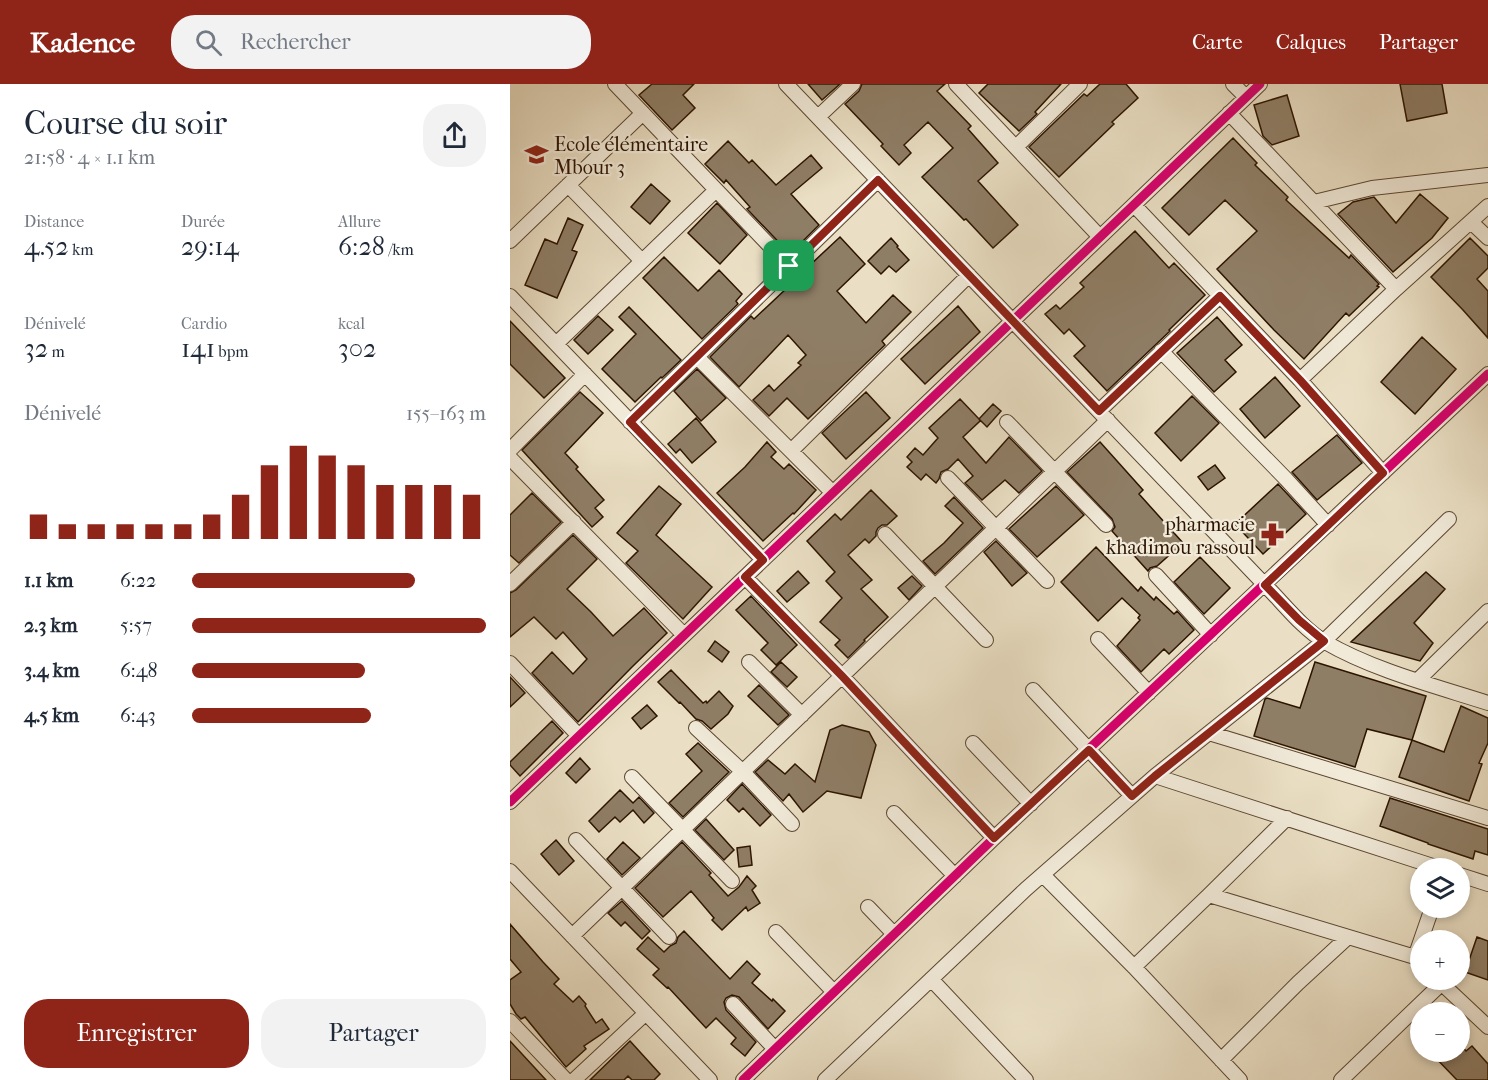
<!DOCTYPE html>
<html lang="fr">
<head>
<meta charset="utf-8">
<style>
  :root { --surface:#fff; --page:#f2f2f3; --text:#1f2937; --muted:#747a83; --accent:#8f2418 }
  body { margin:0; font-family:"IM FELL French Canon",serif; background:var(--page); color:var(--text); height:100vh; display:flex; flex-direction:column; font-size:22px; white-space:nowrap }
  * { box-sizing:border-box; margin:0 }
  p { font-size:20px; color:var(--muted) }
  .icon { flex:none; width:33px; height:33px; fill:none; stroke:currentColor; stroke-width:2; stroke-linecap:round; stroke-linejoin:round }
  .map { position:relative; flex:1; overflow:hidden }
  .side { display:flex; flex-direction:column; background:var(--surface); width:510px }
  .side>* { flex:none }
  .controls { position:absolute; left:900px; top:774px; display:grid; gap:12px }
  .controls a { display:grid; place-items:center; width:60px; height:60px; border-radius:50%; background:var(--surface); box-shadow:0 3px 9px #0003; font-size:30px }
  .pin { position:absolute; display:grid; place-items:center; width:51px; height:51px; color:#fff; margin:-26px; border-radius:12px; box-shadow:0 3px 9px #0006 }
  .round { display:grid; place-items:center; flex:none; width:63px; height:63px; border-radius:24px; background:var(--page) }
  .headline { display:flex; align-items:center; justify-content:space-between; height:102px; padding:0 24px }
  h1 { font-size:33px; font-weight:600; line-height:45px }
  .figures { display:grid; grid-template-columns:repeat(3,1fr); gap:9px; height:102px; padding:6px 24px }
  .figures div { display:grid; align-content:center }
  .figures b { font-size:26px; font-weight:600 }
  .figures small { font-size:16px; font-weight:400 }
  .figures p { font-size:16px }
  .chart { height:168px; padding:12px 24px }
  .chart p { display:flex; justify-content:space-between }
  .chart svg { width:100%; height:108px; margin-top:6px; stroke:var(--accent); stroke-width:6 }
  .cta { display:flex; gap:12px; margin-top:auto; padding:12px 24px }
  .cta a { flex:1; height:69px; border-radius:24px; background:var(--accent); color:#fff; font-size:24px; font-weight:600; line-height:69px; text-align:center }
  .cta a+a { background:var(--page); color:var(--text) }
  ul { padding:0 24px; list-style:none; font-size:20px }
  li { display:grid; grid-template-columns:96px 72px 1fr; align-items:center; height:45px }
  li i { height:15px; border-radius:8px; background:var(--accent) }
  header { display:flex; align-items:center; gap:36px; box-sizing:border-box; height:84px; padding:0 30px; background:var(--accent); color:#fff }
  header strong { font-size:28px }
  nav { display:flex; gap:33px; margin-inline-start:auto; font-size:21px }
  .search { width:420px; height:54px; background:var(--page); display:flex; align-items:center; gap:15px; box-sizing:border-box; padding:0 21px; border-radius:24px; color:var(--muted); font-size:22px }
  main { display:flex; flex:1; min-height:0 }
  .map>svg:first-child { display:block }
</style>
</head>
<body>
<header>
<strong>Kadence</strong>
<div class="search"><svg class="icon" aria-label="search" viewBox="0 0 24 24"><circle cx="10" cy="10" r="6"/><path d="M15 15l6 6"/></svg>Rechercher</div>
<nav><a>Carte</a><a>Calques</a><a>Partager</a></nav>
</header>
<main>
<section class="side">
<div class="headline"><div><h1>Course du soir</h1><p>21:58 · 4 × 1.1 km</p></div><a class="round"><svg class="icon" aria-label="share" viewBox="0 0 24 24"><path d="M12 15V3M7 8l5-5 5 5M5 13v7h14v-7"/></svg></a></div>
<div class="figures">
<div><p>Distance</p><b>4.52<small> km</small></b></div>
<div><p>Durée</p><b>29:14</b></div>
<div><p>Allure</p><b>6:28<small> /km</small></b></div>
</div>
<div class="figures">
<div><p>Dénivelé</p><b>32<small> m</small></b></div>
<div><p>Cardio</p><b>141<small> bpm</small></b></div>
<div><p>kcal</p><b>302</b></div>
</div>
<div class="chart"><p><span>Dénivelé</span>155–163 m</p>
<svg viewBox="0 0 160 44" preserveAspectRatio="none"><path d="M5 44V34M15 44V38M25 44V38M35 44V38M45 44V38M55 44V38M65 44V34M75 44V26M85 44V14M95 44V6M105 44V10M115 44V14M125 44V22M135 44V22M145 44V22M155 44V26"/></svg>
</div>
<ul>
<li><b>1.1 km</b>6:22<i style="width:76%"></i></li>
<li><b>2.3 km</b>5:57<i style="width:100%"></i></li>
<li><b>3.4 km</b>6:48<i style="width:59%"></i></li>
<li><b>4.5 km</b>6:43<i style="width:61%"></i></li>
</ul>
<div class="cta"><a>Enregistrer</a><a>Partager</a></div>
</section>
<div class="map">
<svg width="978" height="996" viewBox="0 0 978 996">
  <rect width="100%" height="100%" fill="#eadfc4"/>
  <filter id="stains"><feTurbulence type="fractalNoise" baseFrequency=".00333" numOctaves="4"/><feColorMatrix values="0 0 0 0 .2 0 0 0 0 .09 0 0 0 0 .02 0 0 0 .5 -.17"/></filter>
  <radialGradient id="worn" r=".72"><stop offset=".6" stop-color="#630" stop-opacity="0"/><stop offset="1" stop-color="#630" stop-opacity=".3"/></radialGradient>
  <path fill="#8f7e66" stroke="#2d1400" stroke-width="1.5" d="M142,0H184L173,11L185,24L162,46L129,11Z
    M298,0H330L312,16Z
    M352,0H435L427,7L461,42L458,45L488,79L468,97L508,141L483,164L456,135L454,136L412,93L443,64L418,38L394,61L401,69L389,81L371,62L373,60L335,20L349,7Z
    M478,0H551L525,28L527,30L509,47L469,9Z
    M590,0H616L628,14L602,38L604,40L549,93L519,63L574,10L577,12Z
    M890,0H932L937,29L897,37Z
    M777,11L789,52L762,61L753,52L744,21Z
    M723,54L747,79L745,81L778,113L776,116L839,174L841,171L869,200L867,202L869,203L839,232L836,229L794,275L764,246L707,185L747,147L715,116L679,151L652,124Z
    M218,57L239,79L242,76L266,101L301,71L312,84L281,110L309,141L280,170L237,125L240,123L216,96L214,99L195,80Z
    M141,100L160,117L140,140L121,123Z
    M910,110L938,134L922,154L883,188L828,130L843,118L864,113L886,139Z
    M207,119L237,151L210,180L178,149Z
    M58,134L73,141L62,166L67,168L47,214L15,201L35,155L47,160Z
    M625,147L659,184L664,179L695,211L659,246L660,247L597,307L564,272L575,262L559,245L554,250L535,230L546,221L550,225L574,203L570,199Z
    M330,153L355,180L327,207L356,239L383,211L401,228L372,257L375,261L298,335L277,314L259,332L243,316L259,301L264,307L291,281L288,279L296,271L278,251L229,303L200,273L241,232L244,235L278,203L275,200L298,178L300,181Z
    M381,154L388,162L387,163L399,176L386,188L379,182L371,190L358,177Z
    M960,154L978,172V184L967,195L978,207V254L953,226L921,193Z
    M154,173L188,207L209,186L232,210L226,217L228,220L192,255L133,194Z
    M448,222L470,248L415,300L391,275Z
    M119,223L171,276L152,294L151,293L125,318L92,285L126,250L109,233Z
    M88,232L103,246L78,270L64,256Z
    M707,233L732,261L715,276L726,288L704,308L667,269Z
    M0,237L55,294L34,314L0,280Z
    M912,253L946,285L905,330L871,298Z
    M187,285L216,314L191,337L164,307Z
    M765,293L790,322L755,354L730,325Z
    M70,308L93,329L55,369L68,383L66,385L94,416L85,424L93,433L82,443L12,366Z
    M356,308L380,334L336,375L312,349Z
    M682,312L709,339L671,377L645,349Z
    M450,315L469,335L483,320L491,327L477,343L469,335L470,337L453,353L476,379L499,353L532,387L509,409L495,396L472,416L455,399L463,392L448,375L438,385L431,388L429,395L426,399L416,390L411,396L397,383L402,378L397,373L405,364L413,371L428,354L419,344Z
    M186,334L206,358L182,379L170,365L166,369L158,360Z
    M827,351L852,379L807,416L782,388Z
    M257,358L266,368L261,373L274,385L279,380L306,406L284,430L283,429L253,457L207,409L235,383Z
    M590,358L633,406L629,410L673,459L647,482L640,484L638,487L602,447L605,443L602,435L557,388Z
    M705,381L715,394L698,406L688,393Z
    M768,400L796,430L753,470L725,440Z
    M149,402L171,420L146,451L202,503L173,535L116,479L128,467L107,449Z
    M546,402L574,431L527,473L499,445Z
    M361,406L387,432L377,441H372L368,444L366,448V452L359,459L355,455L338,471L362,496L351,505L378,533L354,556L355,557L338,574L325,561L330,556L310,538L332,514L316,497L325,488L297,457L325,430L331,436Z
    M22,409L51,438L9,479L0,471V431Z
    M444,413L473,444L425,490L413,477L434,459L453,439L435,422Z
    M63,451L87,475L57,505L81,528L103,552L134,524L157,549L122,583L68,638L22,589L42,568L63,590L77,575L53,548L46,555L24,533L0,553V509L6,506Z
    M486,457L517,489L502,502L474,468Z
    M586,463L628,507L631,503L644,516L646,513L664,530L667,527L684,546L659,570L654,565L631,588L607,562L630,536L628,534L630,531L612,514L588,537L551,498Z
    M690,473L720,504L694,530L664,498Z
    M288,487L299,499L277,518L267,507Z
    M916,488L935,505L904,539L923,559L910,577L841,558Z
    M402,492L412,502L399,516L388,504Z
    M241,512L287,561L266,581L251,566L258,559L226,526Z
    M205,557L219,568L212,578L198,567Z
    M271,578L287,593L277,603L261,588Z
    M805,578L916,612L902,656L857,645L845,683L744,652L755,615L757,614L790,624Z
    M161,586L193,619L196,617L197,619L209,607L223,622L218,630L201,645L192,637L186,635L170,618L169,619L148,598Z
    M0,593L15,609L0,623Z
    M249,601L279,631L268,641L238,612Z
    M137,621L147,632L131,645L122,634Z
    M951,622L978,634V659L969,679L972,680L959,717L889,693L902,656L934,668Z
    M42,637L53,649L10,692L0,681V678Z
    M332,641L359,648L366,661L351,714L317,707L293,728L279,710L273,717L245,688L258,676L275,690L285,680L305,698L320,646Z
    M188,659L219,688L173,733L159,719L192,687L176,670Z
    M70,674L80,685L66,699L56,689Z
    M232,700L261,731L250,742L233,724L229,728L217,716Z
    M110,706L123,719L129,713L144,729L134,739L123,726L110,738L105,733L89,748L79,737Z
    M880,714L978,745V771L965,767L963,775L918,760V759L870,742Z
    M196,735L224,766L214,776L185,746Z
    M46,756L64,777L49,791L31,770Z
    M113,758L130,774L112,791L97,775Z
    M172,758L201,789L199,791L218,812L229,803L237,792L246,802L242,806L250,819L238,827L236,823L212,846L202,836L204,834L181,807L153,833L125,804Z
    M240,762L242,781L229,783L227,764Z
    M112,817L140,847L132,855L115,838L111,842L98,829Z
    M0,840L33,878L49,895L44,900L63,918L69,912L76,920L75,922L86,939L92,935L99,945L74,962L76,965L56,983L15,933L11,935L6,930L0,920V896L11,888L0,875Z
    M174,847L220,895L237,877L250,890L242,899L262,917L263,915L275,927L258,945L229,913L222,911L216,914L214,918L216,926L246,958L235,972L221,960L226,954L206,934L196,944L158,903L157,904L143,891L149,885L127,865L138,853L154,868L160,862L166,859L168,853Z
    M967,853L978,857V896L955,888Z
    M0,957L36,996H0Z
    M120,957L150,990L144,996H122L118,992L114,996H80Z
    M950,960L956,967L962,962L978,980V996H947L920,968H950Z"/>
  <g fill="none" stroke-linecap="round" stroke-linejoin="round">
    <defs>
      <path id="minor" d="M105,0L279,182
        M276,0L755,501C774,520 792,544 815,558C863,586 925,602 978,619
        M446,0L590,153
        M723,0L736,13
        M719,29L886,205
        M308,33L343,0
        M506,63L570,0
        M58,101L132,177
        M804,118L862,104L978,91
        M624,121L790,296L873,389
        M961,138L978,154
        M0,157L133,29
        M0,212L253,476
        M46,260L206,106
        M651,267L776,395L818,441
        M187,273L323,409
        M790,296L886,205L978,122
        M589,327L710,212
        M120,338L368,96
        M497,338L596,441
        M0,366L75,290
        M281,367L459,191
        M0,374L174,551
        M438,394L537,497
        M375,450L476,556
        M646,491L701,551
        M235,493L332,592L484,754
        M0,500L64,438
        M588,555L639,609
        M239,578L292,631
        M0,579L69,652
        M908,596L978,527
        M523,606L622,712
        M186,644L233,688L282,740
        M699,649L978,734
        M463,659L521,720
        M645,692L929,784
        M122,693L222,797
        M0,718L750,0
        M384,729L445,792
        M66,756L159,853
        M0,787L200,996
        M533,791L624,883L730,996
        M950,791L978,800
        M699,811L905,873L910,879
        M358,823L384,850
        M266,848L324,908
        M62,852L598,336
        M905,873L922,824
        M624,883L699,811L777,734
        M421,895L516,996
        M928,896L978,943
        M223,920L265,965
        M0,937L56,996
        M711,976L788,899L838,853
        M64,996L136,929
        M233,996L484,754L978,290
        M315,996L516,805L645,692L814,557L939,435
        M831,996L932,899"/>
    </defs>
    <use href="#minor" stroke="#5c4731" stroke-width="16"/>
    <use href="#minor" stroke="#f1ead9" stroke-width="14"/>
    <defs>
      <path id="cycleway" d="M0,718L750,0
        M233,996L484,754L978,290"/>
    </defs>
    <use href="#cycleway" stroke="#f1ead9" stroke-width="13"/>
    <use href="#cycleway" stroke="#d6006c" stroke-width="9"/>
  </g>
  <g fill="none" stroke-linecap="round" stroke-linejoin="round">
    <defs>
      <path id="route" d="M368,96L589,327L710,212L790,296L873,389L755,501L789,536L814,557L645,692L622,712L579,666L484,754L332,592L235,493L253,476L120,338Z"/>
    </defs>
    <use href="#route" stroke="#fff" stroke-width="12"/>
    <use href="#route" stroke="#8f2418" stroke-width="8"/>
  </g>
  <defs>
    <symbol id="school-bare" viewBox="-9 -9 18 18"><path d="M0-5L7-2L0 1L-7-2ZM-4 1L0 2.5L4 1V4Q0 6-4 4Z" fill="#8f2418" stroke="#f1ead9" stroke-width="2.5" paint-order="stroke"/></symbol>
    <symbol id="pharmacy-bare" viewBox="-9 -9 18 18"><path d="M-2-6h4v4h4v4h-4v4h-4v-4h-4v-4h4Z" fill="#8f2418" stroke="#f1ead9" stroke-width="2.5" paint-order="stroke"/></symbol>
  </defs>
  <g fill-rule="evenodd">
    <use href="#school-bare" x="10" y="54" width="33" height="33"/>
    <use href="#pharmacy-bare" x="746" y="434" width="33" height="33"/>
  </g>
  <g text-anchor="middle" stroke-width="4.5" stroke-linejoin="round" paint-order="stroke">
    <g font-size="20" fill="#2d1400" stroke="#f1ead9" text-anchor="start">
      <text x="44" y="67">Ecole élémentaire<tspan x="44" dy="23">Mbour 3</tspan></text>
      <text x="745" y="447" text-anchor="end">pharmacie<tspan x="745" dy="23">khadimou rassoul</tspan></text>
    </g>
  </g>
  <rect width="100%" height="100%" filter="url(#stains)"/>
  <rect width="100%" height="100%" fill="url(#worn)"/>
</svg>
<div class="controls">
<a><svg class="icon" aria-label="layers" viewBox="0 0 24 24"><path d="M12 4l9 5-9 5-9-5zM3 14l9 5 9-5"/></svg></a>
<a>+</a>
<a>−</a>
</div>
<div class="pin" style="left:279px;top:182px;background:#1e9e55"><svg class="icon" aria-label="arrive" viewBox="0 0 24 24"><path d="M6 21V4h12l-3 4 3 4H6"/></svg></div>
</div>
</main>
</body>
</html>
